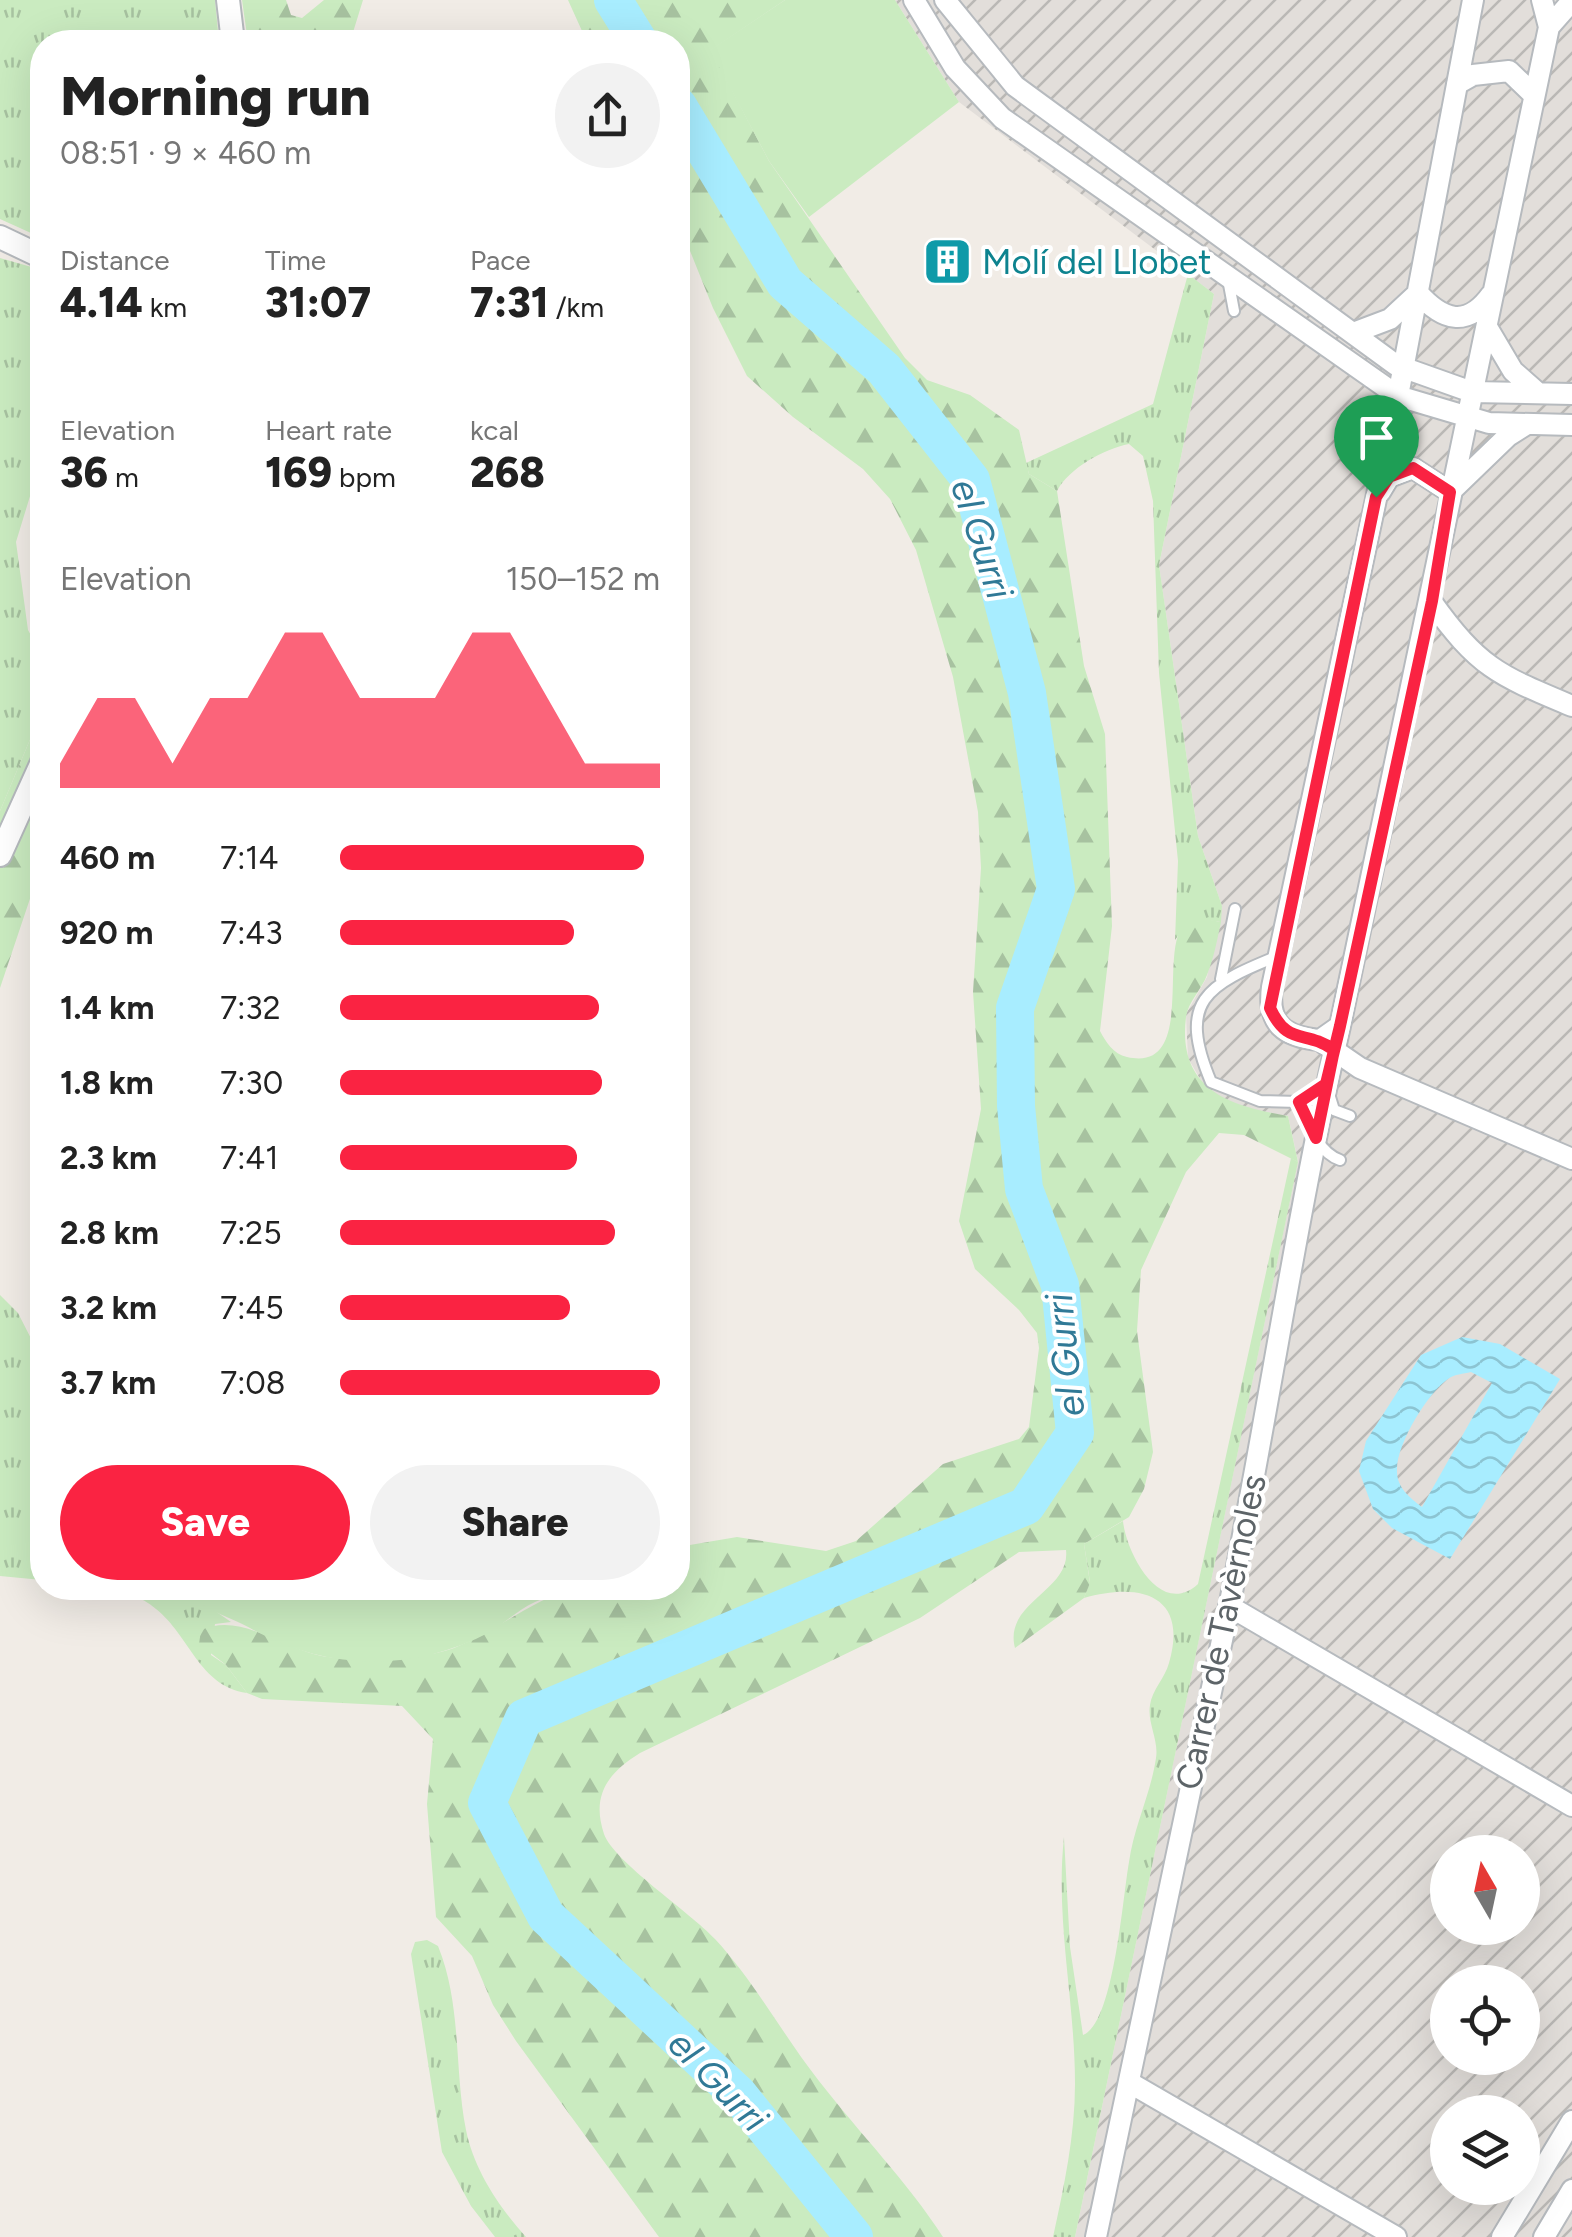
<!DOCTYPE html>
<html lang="en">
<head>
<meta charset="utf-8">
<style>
  :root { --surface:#fff; --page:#f2f2f2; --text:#222; --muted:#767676; --accent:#fa2342 }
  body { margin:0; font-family:Figtree,sans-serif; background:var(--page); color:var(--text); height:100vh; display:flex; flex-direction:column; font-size:38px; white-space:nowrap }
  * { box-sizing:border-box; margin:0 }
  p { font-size:32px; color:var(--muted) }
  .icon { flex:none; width:55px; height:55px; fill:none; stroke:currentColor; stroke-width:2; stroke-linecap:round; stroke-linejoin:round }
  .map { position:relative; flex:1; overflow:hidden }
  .drawer { position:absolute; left:30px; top:30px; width:660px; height:1570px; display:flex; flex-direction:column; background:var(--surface); border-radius:40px; box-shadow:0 10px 40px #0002 }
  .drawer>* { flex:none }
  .needle { width:65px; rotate:351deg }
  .buttons { position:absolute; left:1430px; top:1835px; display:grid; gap:20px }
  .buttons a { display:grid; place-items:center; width:110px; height:110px; border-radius:50%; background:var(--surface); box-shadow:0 10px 40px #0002; font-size:50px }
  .pin { position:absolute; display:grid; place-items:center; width:85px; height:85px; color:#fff; margin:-102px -42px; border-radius:50% 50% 50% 0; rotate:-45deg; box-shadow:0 0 10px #0007 }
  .pin .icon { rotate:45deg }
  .round { display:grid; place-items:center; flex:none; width:105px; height:105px; border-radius:52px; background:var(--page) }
  .overview { display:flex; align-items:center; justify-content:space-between; height:170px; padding:0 30px }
  h1 { font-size:55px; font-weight:800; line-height:75px }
  .metrics { display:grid; grid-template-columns:repeat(3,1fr); gap:15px; height:170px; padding:10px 30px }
  .metrics div { display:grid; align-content:center }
  .metrics b { font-size:42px; font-weight:800 }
  .metrics small { font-size:28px; font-weight:400 }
  .metrics p { font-size:28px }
  .chart { height:280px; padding:20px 30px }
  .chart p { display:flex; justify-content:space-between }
  .chart svg { width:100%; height:180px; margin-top:10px; fill:var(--accent); opacity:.7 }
  .action { display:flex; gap:20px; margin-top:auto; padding:20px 30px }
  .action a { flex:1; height:115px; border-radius:60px; background:var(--accent); color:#fff; font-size:40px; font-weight:800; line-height:115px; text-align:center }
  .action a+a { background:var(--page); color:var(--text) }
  ul { padding:0 30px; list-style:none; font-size:32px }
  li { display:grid; grid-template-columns:160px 120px 1fr; align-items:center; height:75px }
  li i { height:25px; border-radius:12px; background:var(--accent) }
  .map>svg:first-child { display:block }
</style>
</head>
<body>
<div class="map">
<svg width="1572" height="2237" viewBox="0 0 1572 2237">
  <defs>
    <pattern id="industrial-furrows" width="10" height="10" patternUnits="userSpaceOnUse" patternTransform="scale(2.5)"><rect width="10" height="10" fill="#e2deda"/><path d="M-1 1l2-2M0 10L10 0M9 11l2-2" fill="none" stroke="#bab8b5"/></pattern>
    <pattern id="grass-tufts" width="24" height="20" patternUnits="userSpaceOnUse" patternTransform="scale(2.5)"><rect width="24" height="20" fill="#caebc0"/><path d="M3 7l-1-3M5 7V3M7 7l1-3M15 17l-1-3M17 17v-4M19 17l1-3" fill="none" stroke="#a7c2a0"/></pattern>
    <pattern id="forest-firs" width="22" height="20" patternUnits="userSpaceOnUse" patternTransform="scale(2.5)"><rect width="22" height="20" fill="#caebc0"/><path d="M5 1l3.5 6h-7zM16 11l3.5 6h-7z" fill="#a7c2a0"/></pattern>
    <pattern id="water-waves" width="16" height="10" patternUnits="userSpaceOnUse" patternTransform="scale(2.5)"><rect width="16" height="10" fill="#a8edff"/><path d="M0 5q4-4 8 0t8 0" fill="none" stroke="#8cc4d2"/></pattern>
  </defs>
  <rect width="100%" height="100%" fill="#f1ece6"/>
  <path fill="url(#industrial-furrows)" fill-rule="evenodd" d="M895,0H1572V2237H1075L1298,1161L1288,1116L1245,1109L1207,1091L1188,1058L1186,1014L1207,977L1222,906L1198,836L1159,565L1214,294L959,102ZM1448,1852H1522V1928H1448ZM1448,1982H1522V2058H1448ZM1448,2112H1522V2188H1448Z"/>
  <path fill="url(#grass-tufts)" d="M0,0H215L219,42H42V238L0,219Z
    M0,258L42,270V293L34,304L33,316L42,363V457L16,542L28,630L33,639L42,642V711L0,811Z
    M1188,274L1214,294L1159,565L1198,836L1222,906L1221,922C1197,918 1189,919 1175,940L1178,861L1159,673L1153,501L1143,456L1129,444C1104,449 1069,468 1057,491L1029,474L1026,463L1153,404Z
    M1291,1158L1298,1162L1075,2237H1053C1064,2187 1075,2135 1075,2084C1075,2000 1055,1920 1064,1837L1070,1947L1083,2035C1114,2024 1123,1894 1129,1862C1134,1826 1151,1793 1156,1758C1159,1740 1147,1723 1150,1705C1152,1690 1165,1678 1169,1663C1189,1594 1139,1582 1084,1598L1090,1582L1084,1544L1123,1521C1126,1552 1160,1619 1198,1584Z
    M0,1295L18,1313L42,1360V1580L0,1576Z
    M105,1588L188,1592L231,1622L215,1624L211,1655L226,1665L247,1693C199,1686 190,1636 156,1609C141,1596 124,1592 105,1588Z
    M427,1940L438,1946C462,2005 454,2069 466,2130C474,2170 499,2207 526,2237H495L471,2206L442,2152L411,1954L415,1942Z"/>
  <path fill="url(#forest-firs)" d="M242,0H286L291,15L302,18L324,0H363L350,42H248Z
    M568,0H785L711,50L769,161L905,358L927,380L970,395L1019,430L1029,474L1057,491L1084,666L1105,734L1112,926L1100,1031C1106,1042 1113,1054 1127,1057C1197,1073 1158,951 1184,925C1195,915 1208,920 1221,922C1217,940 1214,958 1207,975C1202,989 1188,1002 1186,1017C1177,1090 1230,1106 1288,1116L1298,1162L1244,1135L1219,1133L1186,1172L1141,1270L1137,1331L1153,1452L1144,1489L1129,1517L1084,1544L1090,1583L1084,1598L1015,1648C1003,1602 1071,1591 1066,1550L1019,1552L920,1618L640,1753C608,1773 591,1795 604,1834C614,1862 690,1912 715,1939C754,1981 783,2035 819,2081C860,2134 907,2181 943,2237H659L516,2041L493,2005L472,1956L436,1917L427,1804L433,1739L402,1706L262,1699L247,1693L226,1665L199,1644L201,1630C248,1609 291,1661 347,1658C380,1656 422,1660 454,1648C498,1631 531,1599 577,1588C607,1581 647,1588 678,1588V1547L737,1537L826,1551L856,1541L943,1464L1019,1439L1029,1427L1039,1348L1037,1333L1019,1310L975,1269L959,1221L981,1109L973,992L981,868L978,812L953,677L916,550L890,499L863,469L793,417L747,376L713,308L678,221V42H587Z
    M42,711V863L0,988V811Z"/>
  <path fill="#caebc0" d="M785,0H895L959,102L809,217L769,161L710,50Z
    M188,1588H578C564,1594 548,1596 535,1602C519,1609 505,1623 490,1632C412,1673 326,1671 250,1628C231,1617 197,1609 188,1588Z"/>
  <path fill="url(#water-waves)" fill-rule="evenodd" d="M1462,1337L1500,1344L1560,1379L1450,1559L1392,1528L1373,1509L1359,1471L1366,1441L1421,1355ZM1471,1372L1492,1383L1422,1507C1409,1497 1396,1487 1397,1469C1397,1443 1428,1393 1448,1379C1455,1374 1463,1374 1471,1372Z"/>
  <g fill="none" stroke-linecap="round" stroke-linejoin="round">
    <path stroke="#a8edff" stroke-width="38" d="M613,0L639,42
      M678,106L785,283L884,369L971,480L1027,693L1056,889L1015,1008L1016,1106L1024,1189L1060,1285L1075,1433L1026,1506L524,1718L487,1803L546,1916L738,2094L854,2237"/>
    <defs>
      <path id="service" d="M1228,279L1234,311
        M1278,956C1206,985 1177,1001 1211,1082L1260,1101L1299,1102C1308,1122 1317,1152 1340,1160
        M1221,979L1235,909
        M1299,1102L1326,1084L1334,1110L1350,1116"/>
      <path id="minor" d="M914,0L955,68L1002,118L1398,396L1489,423L1572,425
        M945,0L1015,86L1396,365L1472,392L1572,394
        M1473,0L1398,396L1272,987C1267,1025 1285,1037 1320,1040L1340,1026L1549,27L1542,0
        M1549,27L1571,2
        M1457,84L1473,75L1509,71L1534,95
        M1418,293C1443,321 1467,328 1491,295
        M1487,327L1513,371L1538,393
        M1353,333L1390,319L1418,293
        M1451,491L1508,436L1527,424
        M1380,492L1389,477L1413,468L1450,492
        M1431,601C1479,668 1498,675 1572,706
        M1325,1044L1360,1068L1572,1159
        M1229,1606L1572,1806
        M1132,2084L1396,2237
        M1096,2237C1141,2027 1186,1817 1229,1607C1268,1414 1296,1218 1340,1026
        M1502,2237L1572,2121
        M1544,2237L1572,2190"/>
      <path id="tertiary" d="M228,0L233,42
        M0,237L42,257
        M0,855L42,762"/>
    </defs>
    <use href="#service" stroke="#b6babe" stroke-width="14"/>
    <use href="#minor" stroke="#b6babe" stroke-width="24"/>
    <use href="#tertiary" stroke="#b6babe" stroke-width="26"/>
    <use href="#service" stroke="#fff" stroke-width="10"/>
    <use href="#minor" stroke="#fff" stroke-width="20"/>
    <use href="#tertiary" stroke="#fff" stroke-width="22"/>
  </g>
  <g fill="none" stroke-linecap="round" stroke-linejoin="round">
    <defs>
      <path id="route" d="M1376,497L1270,1008C1288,1047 1305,1029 1334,1050L1316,1138L1299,1102L1326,1084L1340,1026L1432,601L1450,492L1413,468L1389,477L1376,497"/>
    </defs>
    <use href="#route" stroke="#fff" stroke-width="20"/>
    <use href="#route" stroke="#fa2342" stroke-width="12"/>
  </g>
  <defs>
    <symbol id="building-square" viewBox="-11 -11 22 22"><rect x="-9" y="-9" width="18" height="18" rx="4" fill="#0f9aa8" stroke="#fff"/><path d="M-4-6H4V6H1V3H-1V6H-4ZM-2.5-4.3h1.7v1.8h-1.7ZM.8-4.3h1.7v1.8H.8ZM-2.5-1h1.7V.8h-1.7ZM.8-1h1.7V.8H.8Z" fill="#fff"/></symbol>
  </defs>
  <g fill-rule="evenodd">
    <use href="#building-square" x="920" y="234" width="55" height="55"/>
  </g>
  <g text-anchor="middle" stroke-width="8" stroke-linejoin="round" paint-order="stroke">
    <g font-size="35" fill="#0d838f" stroke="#fff" text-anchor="start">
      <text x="982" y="274">Molí del Llobet</text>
    </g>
    <g font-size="35" fill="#5d6468" stroke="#fff">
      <text transform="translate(1221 1632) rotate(-78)" y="12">Carrer de Tavèrnoles</text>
    </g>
    <g font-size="38" font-style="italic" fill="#307996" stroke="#fff">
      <text transform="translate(982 539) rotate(72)" y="13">el Gurri</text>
      <text transform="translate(1065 1355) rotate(-96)" y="13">el Gurri</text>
      <text transform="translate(718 2081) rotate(46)" y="13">el Gurri</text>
    </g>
  </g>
</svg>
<div class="buttons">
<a><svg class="needle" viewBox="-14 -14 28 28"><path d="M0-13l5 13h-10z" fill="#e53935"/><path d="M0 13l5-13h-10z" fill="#767676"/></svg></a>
<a><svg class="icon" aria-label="locate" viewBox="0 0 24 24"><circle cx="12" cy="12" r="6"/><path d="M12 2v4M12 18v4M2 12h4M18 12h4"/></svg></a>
<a><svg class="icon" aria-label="layers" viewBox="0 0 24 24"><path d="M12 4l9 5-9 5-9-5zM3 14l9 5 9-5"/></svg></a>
</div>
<div class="pin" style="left:1376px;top:497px;background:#1e9e55"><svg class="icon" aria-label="arrive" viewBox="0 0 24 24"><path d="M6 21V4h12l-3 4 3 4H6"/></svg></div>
<section class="drawer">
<div class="overview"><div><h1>Morning run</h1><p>08:51 · 9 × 460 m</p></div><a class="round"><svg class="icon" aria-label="share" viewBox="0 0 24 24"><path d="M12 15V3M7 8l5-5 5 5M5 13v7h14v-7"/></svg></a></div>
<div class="metrics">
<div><p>Distance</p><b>4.14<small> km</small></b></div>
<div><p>Time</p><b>31:07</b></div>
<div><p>Pace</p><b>7:31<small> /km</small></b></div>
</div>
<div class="metrics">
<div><p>Elevation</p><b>36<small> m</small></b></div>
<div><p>Heart rate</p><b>169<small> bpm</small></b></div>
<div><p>kcal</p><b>268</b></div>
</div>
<div class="chart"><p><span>Elevation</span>150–152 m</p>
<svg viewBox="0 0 160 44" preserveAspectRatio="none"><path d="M0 44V38L10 22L20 22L30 38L40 22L50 22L60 6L70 6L80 22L90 22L100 22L110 6L120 6L130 22L140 38L150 38L160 38V44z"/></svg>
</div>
<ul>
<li><b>460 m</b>7:14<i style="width:95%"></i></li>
<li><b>920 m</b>7:43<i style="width:73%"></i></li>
<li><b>1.4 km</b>7:32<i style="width:81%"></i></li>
<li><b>1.8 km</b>7:30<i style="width:82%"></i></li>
<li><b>2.3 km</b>7:41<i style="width:74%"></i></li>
<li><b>2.8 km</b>7:25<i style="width:86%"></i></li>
<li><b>3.2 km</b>7:45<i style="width:72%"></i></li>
<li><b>3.7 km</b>7:08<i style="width:100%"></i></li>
</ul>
<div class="action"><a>Save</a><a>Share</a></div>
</section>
</div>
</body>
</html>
